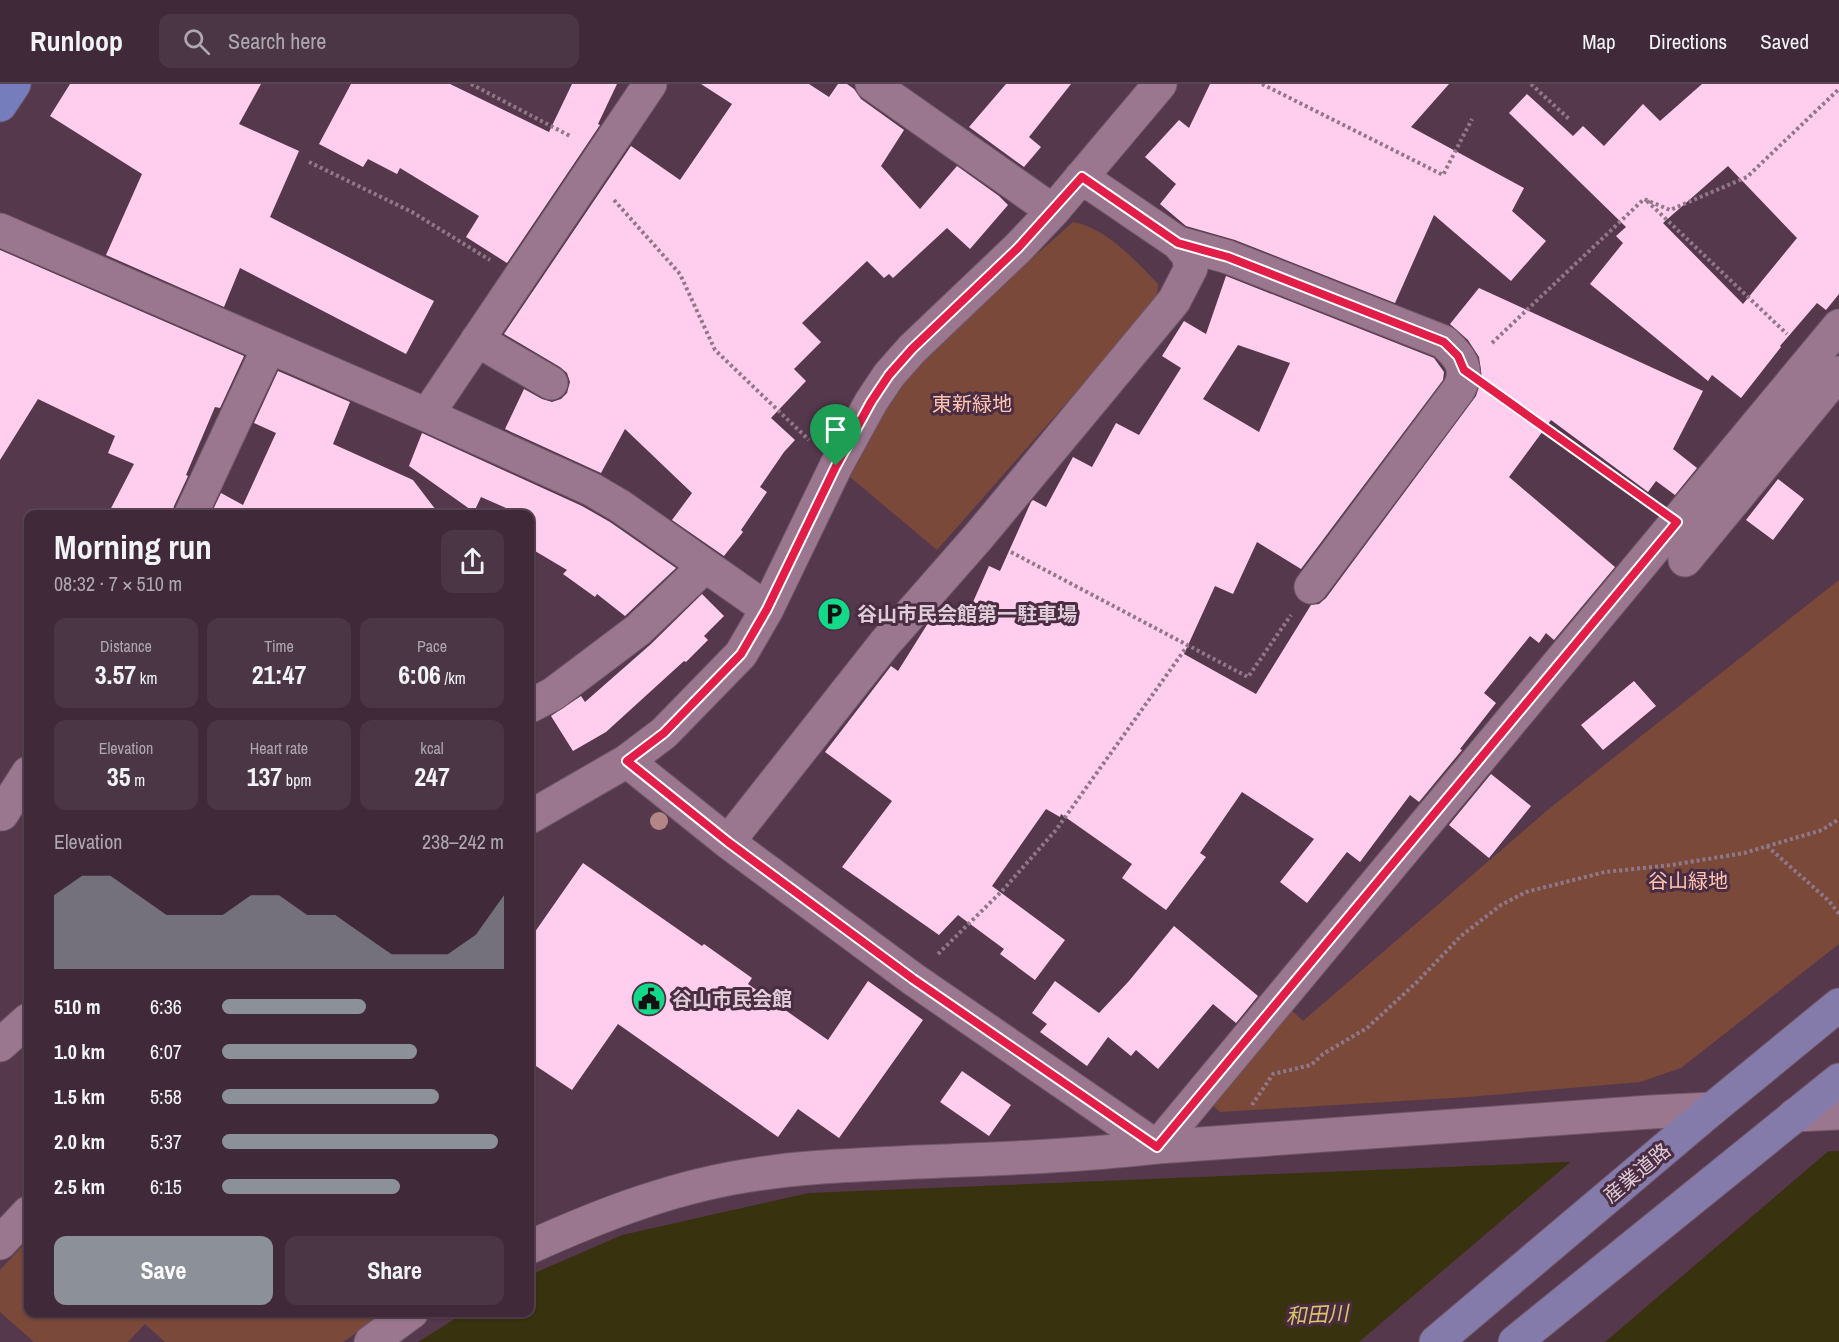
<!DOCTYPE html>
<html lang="en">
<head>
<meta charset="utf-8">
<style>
  :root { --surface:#402a3a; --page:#4b3645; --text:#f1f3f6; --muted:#aea7af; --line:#594654; --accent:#8c9099 }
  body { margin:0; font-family:"Archivo Narrow","Noto Sans JP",sans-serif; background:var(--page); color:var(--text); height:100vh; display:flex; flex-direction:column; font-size:22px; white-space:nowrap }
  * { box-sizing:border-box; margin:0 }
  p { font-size:20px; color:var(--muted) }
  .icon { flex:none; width:33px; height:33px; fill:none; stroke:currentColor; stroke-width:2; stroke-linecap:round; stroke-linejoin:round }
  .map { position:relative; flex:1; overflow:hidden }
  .details { position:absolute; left:24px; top:426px; width:510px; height:807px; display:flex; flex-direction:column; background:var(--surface); border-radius:12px; box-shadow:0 2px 4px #0004,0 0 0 2px var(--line) }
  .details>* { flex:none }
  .pin { position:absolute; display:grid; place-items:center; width:51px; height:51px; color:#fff; margin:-62px -26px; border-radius:50% 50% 50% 0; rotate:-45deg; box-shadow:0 0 6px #0007 }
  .pin .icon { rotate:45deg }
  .round { display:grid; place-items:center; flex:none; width:63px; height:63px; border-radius:12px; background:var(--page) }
  .summary { display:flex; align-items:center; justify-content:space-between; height:102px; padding:0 30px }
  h1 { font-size:33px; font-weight:700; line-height:45px }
  .stats { display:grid; grid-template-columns:repeat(3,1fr); gap:9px; height:102px; padding:6px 30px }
  .stats div { display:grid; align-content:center; border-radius:12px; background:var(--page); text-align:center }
  .stats b { font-size:26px; font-weight:700 }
  .stats small { font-size:16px; font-weight:400 }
  .stats p { font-size:16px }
  .chart { height:168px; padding:12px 30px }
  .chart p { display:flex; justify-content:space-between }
  .chart svg { width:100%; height:108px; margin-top:6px; fill:var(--accent); opacity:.7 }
  .button { display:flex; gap:12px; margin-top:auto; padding:12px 30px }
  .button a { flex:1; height:69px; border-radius:12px; background:var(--accent); color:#fff; font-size:24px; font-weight:700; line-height:69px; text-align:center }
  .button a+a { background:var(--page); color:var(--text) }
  ul { padding:0 30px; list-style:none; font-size:20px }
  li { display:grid; grid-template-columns:96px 72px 1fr; align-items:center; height:45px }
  li i { height:15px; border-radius:8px; background:var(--accent) }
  header { display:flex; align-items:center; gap:36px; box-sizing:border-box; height:84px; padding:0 30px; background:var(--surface); border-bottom:2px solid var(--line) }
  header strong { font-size:28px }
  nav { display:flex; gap:33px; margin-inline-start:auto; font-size:21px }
  .search { width:420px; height:54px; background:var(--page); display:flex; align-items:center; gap:15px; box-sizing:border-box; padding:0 21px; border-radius:12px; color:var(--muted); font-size:22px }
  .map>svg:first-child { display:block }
</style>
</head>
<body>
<header>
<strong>Runloop</strong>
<div class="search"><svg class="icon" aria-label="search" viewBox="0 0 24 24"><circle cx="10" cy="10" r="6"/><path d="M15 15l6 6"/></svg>Search here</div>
<nav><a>Map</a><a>Directions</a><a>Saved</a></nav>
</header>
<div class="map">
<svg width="1839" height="1258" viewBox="0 0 1839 1258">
  <rect width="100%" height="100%" fill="#56384d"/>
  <path fill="#7a493a" d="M1073,138C1105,143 1136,177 1158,200L1157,216L937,466L850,393L885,327L919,275Z
    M1839,496V860L1681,984L1640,998L1468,1013L1220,1028L1210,1019L1291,926L1303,937L1550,724Z
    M28,1156V1228L385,1229L343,1258H165L145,1240L128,1258H34L0,1228V1186Z"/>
  <path fill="#39320f" d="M1839,1067V1258H418L464,1229L530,1228V1191L622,1151L809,1109Z"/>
  <path fill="#56384d" d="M1832,1064L1605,1258H1359L1574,1075Z"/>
  <path fill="#ffceef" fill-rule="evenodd" d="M70,0H261L239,40L299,67L270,133L434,217L406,270L240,184L224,223L106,171L142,90L50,32Z
    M351,0H450L549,48L572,0H617L598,40L600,41L507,179L466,153L479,132L400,84L397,90L368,75L363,83L319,60Z
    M701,0H809L829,13L838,0H847L854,5L861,15L904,46L881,82L920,125L957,82L999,112L1008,121L970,165L947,144L893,194L889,190L884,194L867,177L802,239L821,258L794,285L806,297L771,334L795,356L784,368L760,403L767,408L741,446L743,448L724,472L672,436L692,409L625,345L601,389L505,345L524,305L542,315L552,318L561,315L567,309L570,298L567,289L560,283L504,250L631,62L680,96L732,20Z
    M1006,0H1071L1029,53L1041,63L1024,83L969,43Z
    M1210,0H1449L1411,43L1524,104L1512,127L1546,157L1511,197L1434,131L1395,219L1235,156L1186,142L1160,120L1176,100L1145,73L1179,36L1189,44Z
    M1702,0H1839V210L1826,226L1817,219L1780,262L1781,263L1741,314L1712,291L1708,297L1590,200L1623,159L1616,152L1626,143L1509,29L1527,10L1573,52L1583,42L1604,62L1643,20L1660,37ZM1728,82L1797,154L1743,220L1663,139Z
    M0,166L244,272L220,324L215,323L186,391L188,392L174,422L172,430H108L134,380L108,369L115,352L38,315L0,376Z
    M1226,192L1434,274L1444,288L1443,296L1301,485L1257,458L1233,510L1215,502L1184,570L1256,610L1311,521L1319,520L1326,514L1476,312L1482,294L1479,273L1468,256L1450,240L1479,204L1703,307L1673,365L1697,384L1675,411L1656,397L1648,408L1551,336L1509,393L1615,483L1554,556L1546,549L1539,559L1530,552L1484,609L1496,619L1460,665L1462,666L1419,718L1410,711L1360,778L1347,768L1307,819L1280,798L1314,755L1242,708L1200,769L1206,773L1166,826L1122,794L1132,780L1061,730L1060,733L1046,725L992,802L1065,856L1035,896L1000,870L1004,865L958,831L939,851L842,783L892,717L825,668L891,582L898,587L930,536L943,522L965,536L989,482L1000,487L1031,418L1033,416L1046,423L1073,373L1092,383L1116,339L1139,351L1181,284L1162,272L1184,237L1206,250ZM1238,261L1290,279L1259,348L1203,315Z
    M278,287L350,318L333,360L413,396L439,430H211L221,409L243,421L276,349L254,339Z
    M422,349L582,422L610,438L676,484L625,532L597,510L595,513L563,490L567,486L530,464V430H520L481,413L474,428L409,382Z
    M1778,395L1804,415L1773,456L1746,436Z
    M702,510L724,532L704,552L708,556L686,578L684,577L606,648L573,667L551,632L581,612L585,618L651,560Z
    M1634,597L1656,622L1603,666L1581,641Z
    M1491,690L1531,722L1489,774L1449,741Z
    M583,779L702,862L704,860L752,894L748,900L828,956L868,897L923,936L839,1054L798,1025L778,1053L618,940L572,1006L530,978V855Z
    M1174,842L1258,912L1236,939L1213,920L1158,985L1136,966L1131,972L1108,953L1087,982L1040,948L1047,940L1032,929L1055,897L1099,929L1129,897Z
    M962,987L1011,1021L989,1052L940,1018Z"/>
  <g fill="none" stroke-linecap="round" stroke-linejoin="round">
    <defs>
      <path id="minor" d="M872,0L1053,127
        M1081,93L1178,159L1228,173L1444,258C1459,272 1470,284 1459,305L1311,503
        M0,146L427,331L591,405L620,422L767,525
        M477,256L551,299
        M427,331L650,0
        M191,430L269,263
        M1685,476L1839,289
        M530,622L553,610L638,546L705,482
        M627,677L728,758L913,895L1157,1063
        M0,729L2,730L28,689
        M530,733L627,677L664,649L741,570L767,525L836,382L871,318L889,291L912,265L1018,164L1053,127L1160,0
        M728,758L885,559L979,452L1174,217L1191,184L1188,171L1178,159
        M0,961L28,936
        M1795,1031L1839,1029
        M1157,1063L1839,242
        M0,1159L28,1129
        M530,1163C603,1130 678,1101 758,1090C810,1082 864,1081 917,1078C997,1075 1077,1072 1157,1063L1651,1028L1712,1025
        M371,1258L412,1228"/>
      <path id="major" d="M1436,1258L1712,1025L1839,921
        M1515,1258L1839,996"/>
      <path id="highway" d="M0,21L14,0"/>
    </defs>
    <use href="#minor" stroke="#6f5668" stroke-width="35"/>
    <use href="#major" stroke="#6f5668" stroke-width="35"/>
    <use href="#highway" stroke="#6f5668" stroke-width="35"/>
    <path stroke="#917889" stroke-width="4" stroke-dasharray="3 3" stroke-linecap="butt" d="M471,0L570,52
      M1262,0L1443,91L1472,35
      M1531,0L1570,36
      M309,78L412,128L490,176
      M614,116L680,190L715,266L809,356
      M1647,117L1787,250
      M1492,259L1644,115L1670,126L1747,93L1839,5
      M1497,309L1647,417
      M1011,468L1248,593L1291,531
      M1767,762L1829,817L1839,830
      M938,870L1002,807L1056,746L1188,561
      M1252,1021L1273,990L1311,981L1323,970L1367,944L1417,898L1461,852L1501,821L1526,808L1605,788L1671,781L1744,769L1822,746L1839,735"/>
    <use href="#minor" stroke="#9a778f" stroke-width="33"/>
    <use href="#major" stroke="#847bab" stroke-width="33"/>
    <use href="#highway" stroke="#757dbd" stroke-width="33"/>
  </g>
  <circle fill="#b28685" cx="659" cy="737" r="9"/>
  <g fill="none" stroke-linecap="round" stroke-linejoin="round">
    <defs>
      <path id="route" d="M1082,93L1178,159L1228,173L1444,258L1458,272L1464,286L1677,438L1157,1063L913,895L728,758L627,677L664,649L741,570L767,525L836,382L871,318L889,291L912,265L1018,164Z"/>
    </defs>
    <use href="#route" stroke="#fff" stroke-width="12"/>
    <use href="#route" stroke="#e11d48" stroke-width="8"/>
  </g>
  <defs>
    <symbol id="parking-disc" viewBox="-11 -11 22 22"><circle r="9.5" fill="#13d98a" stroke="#4b2d43"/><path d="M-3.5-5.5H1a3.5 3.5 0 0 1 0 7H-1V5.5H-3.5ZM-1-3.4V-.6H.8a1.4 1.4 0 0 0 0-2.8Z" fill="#111"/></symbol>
    <symbol id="civic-disc" viewBox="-11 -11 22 22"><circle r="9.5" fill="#13d98a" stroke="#4b2d43"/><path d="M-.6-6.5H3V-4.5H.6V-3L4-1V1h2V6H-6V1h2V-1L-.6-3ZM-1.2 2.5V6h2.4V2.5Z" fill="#111"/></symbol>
  </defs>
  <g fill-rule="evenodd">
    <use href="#parking-disc" x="815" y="511" width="38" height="38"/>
    <use href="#civic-disc" x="630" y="896" width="38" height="38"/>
  </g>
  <g text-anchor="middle" stroke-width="6" stroke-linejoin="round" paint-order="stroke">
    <g font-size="20" fill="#fec5b3" stroke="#4b2d43">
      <text x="972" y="327">東新緑地</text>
      <text x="1688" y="804">谷山緑地</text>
    </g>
    <g font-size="20" font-weight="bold" fill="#dfccd8" stroke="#4b2d43" text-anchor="start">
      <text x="857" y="537">谷山市民会館第一駐車場</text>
      <text x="672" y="922">谷山市民会館</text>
    </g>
    <g font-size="20" fill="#dfccd8" stroke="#4b2d43">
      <text transform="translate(1637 1089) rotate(-40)" y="7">産業道路</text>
    </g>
    <g font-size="21" font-style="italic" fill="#d9c668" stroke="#4b2d43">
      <text transform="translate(1317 1231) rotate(-3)" y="7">和田川</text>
    </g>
  </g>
</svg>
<div class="pin" style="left:836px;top:382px;background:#1e9e55"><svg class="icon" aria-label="arrive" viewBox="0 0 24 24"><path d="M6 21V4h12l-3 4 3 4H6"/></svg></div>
<section class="details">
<div class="summary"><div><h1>Morning run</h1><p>08:32 · 7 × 510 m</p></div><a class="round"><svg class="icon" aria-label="share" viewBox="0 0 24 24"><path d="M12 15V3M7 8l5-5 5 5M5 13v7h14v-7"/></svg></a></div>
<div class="stats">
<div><p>Distance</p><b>3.57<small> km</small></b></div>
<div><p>Time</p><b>21:47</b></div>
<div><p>Pace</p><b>6:06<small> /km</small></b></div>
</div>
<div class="stats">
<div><p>Elevation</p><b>35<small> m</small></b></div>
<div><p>Heart rate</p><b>137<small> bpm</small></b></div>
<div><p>kcal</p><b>247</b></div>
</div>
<div class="chart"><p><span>Elevation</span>238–242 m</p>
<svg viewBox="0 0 160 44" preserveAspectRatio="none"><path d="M0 44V14L10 6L20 6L30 14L40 22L50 22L60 22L70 14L80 14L90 22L100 22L110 30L120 38L130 38L140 38L150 30L160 14V44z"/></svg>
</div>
<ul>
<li><b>510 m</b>6:36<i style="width:51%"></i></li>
<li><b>1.0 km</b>6:07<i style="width:69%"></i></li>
<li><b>1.5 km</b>5:58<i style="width:77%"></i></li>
<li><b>2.0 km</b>5:37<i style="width:98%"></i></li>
<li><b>2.5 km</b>6:15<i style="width:63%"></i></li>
</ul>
<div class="button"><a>Save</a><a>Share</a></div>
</section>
</div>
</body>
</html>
